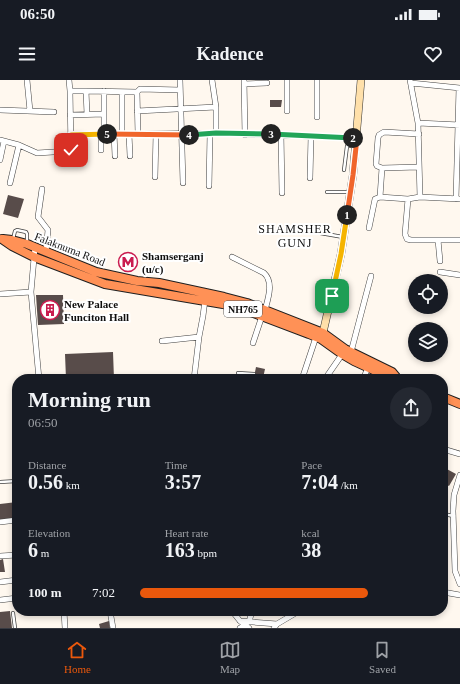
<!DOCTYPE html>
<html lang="en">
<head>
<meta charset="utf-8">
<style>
  :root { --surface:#171b24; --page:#242831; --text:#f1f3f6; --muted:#9ea1a6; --line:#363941; --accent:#ea580c }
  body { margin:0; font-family:Georgia,serif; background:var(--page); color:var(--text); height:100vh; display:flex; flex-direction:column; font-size:15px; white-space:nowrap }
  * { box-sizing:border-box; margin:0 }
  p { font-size:13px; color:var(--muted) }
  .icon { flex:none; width:22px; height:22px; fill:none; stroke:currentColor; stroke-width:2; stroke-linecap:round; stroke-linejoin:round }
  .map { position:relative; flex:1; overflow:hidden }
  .sheet { position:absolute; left:12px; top:294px; width:436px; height:242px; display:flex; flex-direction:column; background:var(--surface); border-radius:16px; box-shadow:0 2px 6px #0003 }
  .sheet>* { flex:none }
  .tools { position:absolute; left:408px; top:194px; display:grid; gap:8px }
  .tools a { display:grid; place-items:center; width:40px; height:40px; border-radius:50%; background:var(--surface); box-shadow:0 2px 6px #0003; font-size:20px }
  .pin { position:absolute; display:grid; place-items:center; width:34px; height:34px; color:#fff; margin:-17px; border-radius:8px; box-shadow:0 2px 6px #0006 }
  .km { position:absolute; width:20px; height:20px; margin:-10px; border-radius:50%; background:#222; color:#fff; font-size:11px; line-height:20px; text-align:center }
  .round { display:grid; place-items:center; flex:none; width:42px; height:42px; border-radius:21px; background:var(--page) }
  .overview { display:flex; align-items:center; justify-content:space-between; height:68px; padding:0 16px }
  h1 { font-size:22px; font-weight:700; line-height:30px }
  .stats { display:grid; grid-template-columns:repeat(3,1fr); gap:6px; height:68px; padding:4px 16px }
  .stats div { display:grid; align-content:center }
  .stats b { font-size:20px; font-weight:700 }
  .stats small { font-size:11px; font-weight:400 }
  .stats p { font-size:11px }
  ul { padding:0 16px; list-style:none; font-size:13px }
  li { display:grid; grid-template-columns:64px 48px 1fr; align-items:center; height:30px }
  li i { height:10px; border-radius:5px; background:var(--accent) }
  .status { display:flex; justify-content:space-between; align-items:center; height:28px; padding:0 20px; background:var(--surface); direction:ltr }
  .status svg { height:11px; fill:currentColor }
  header { display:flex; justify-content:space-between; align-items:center; height:52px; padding:0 16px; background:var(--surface); font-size:18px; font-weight:700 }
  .menu { display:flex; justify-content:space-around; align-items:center; height:56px; border-top:1px solid var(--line); background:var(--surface); font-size:11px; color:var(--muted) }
  .menu a { display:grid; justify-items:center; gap:2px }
  .menu .selected { color:var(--accent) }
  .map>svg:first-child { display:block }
</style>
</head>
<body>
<div class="status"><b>06:50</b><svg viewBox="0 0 49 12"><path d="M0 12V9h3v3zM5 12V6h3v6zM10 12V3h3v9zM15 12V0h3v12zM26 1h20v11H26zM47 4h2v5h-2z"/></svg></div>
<header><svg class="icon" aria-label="menu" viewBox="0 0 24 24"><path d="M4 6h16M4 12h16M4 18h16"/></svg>Kadence<svg class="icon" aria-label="heart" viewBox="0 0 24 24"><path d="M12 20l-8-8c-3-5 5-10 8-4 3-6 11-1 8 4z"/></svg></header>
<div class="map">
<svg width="460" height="548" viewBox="0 0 460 548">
  <rect width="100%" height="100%" fill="#fff8ef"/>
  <path fill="#584c4a" d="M270,20H282L281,27H270Z
    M8,115L24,119L18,138L3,134Z
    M36,215H63L64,244L38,245Z
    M113,272L114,299H66L65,274Z
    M256,287L265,289L263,298L254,297Z
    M212,294H224L223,299H212Z
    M443,387L456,394L449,406L443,403Z
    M17,422V440L0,442V424Z
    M3,479L5,492H0V480Z
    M10,531L12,548H0V532Z
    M151,531H164L165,534L151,536Z
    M109,541L110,548H100L99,544Z"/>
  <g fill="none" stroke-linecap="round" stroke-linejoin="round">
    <defs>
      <path id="service" d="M344,90L347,66H354
        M327,112H350
        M320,153L343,157
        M13,159L15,151L17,150L26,152L27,154V163
        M238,293L254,294L255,299
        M0,402L17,401
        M443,434L454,436
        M13,533L15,548"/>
      <path id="minor" d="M27,0L30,31
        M69,0L70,11
        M180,0L183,103
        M212,0L216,27V53
        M244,0L245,55
        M287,0V31
        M410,0L418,43L420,117L460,119
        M411,3L460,8
        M244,4L267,3
        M86,11L137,12L140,9L180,10
        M104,11V54
        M122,12V54
        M137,12L138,54
        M0,30L54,32
        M137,31L216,27
        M70,35L104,34
        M317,37V0
        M418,43L460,45
        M114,53L115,76
        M101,54V70
        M129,54L130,76
        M281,54L282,113
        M71,55L216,53L357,58
        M0,60L19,65L37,73L69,71L71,70L70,11H86L87,34
        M0,80L4,61
        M419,87L382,88L377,86L376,84L378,58L379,55L384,52L419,54
        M155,97L156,54
        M310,98L311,56
        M10,103L19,65
        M209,106L210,54
        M42,109L38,137L48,150L46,172
        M380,117L382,88
        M420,117L408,119L405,154L407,159L411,160H460
        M456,119L459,8
        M369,148L375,119L380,117L408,119
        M438,160L440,181
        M35,167L31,212L39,299
        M232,177L264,193C274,202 268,219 265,230
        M440,192L460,195
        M0,214L31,212
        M162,261L199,257
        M253,263L262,236
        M351,272L371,196
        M194,299L199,257L203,236L205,220
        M302,299L316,257
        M325,299L343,273
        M363,299L368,288
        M443,353V356
        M443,369L460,374
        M460,395L454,415L453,431L455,491L460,504
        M0,442L17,440
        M0,476L17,475
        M0,502L17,500
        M443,512L460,515
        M0,520L17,518
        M64,531L65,548
        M110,531L113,548
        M232,531L240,541
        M371,531L376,532
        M249,542L252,531
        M240,548L246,545
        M249,548L240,541L277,544
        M274,548L277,544L299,531"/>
      <path id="secondary" d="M322,257L341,174L353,95L361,0"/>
      <path id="trunk" d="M2,159L12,166L34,177L105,204L223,224L243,229L309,254L321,259L342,274L354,281L391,298L400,299
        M3,159L12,160L27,164L96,192L137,201L159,203L224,217L247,223L323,253L345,269L392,292L397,298
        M443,317L460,324"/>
    </defs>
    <use href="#service" stroke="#414141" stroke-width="4"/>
    <use href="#minor" stroke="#414141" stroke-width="6"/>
    <use href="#secondary" stroke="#303030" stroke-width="8"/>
    <use href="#trunk" stroke="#1f1f1f" stroke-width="10"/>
    <use href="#service" stroke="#fff" stroke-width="2.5"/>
    <use href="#minor" stroke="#fff" stroke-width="5"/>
    <use href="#secondary" stroke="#ffe0aa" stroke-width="7"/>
    <use href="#trunk" stroke="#ff9156" stroke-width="8"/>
  </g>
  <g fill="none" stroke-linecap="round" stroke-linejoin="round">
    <defs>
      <path id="split-1" d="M332,216L341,174L347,135"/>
      <path id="split-2" d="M347,135L353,95L357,58H353"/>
      <path id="split-3" d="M271,54L353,58"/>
      <path id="split-4" d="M189,55L216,53L271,54"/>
      <path id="split-5" d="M107,54L189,55"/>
      <path id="split-6" d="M71,70V55L107,54"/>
    </defs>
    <use href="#split-1" stroke="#fff" stroke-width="8"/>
    <use href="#split-2" stroke="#fff" stroke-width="8"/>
    <use href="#split-3" stroke="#fff" stroke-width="8"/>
    <use href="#split-4" stroke="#fff" stroke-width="8"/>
    <use href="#split-5" stroke="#fff" stroke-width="8"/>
    <use href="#split-6" stroke="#fff" stroke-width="8"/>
    <use href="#split-1" stroke="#f5b400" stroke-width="5"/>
    <use href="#split-2" stroke="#f0652b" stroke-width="5"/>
    <use href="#split-3" stroke="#22a559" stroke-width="5"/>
    <use href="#split-4" stroke="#22a559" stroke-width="5"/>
    <use href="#split-5" stroke="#f0652b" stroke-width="5"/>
    <use href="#split-6" stroke="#f5b400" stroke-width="5"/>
  </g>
  <defs>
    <symbol id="metro-ring" viewBox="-11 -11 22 22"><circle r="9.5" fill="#fff" stroke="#ca1b4f" stroke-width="1.5"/><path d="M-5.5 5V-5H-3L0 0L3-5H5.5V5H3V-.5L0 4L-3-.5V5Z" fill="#ca1b4f"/></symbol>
    <symbol id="building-ring" viewBox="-11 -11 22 22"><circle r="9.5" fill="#fff" stroke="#ca1b4f" stroke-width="1.5"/><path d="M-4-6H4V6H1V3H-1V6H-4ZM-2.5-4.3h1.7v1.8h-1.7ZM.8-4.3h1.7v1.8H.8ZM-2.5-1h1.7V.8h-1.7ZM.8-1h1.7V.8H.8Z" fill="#ca1b4f"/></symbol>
  </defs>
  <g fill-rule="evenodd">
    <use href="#metro-ring" x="117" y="171" width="22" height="22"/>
    <use href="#building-ring" x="39" y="219" width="22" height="22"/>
  </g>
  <g text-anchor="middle" stroke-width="4" stroke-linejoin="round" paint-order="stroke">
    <rect fill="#fff" stroke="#565656" stroke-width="1" x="224" y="221" width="38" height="16" rx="3"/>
    <g font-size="10" font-weight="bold" fill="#0e0e0e">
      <text x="243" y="233">NH765</text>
    </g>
    <g font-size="11" fill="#0e0e0e" stroke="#fff">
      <text transform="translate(70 169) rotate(21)" y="4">Falaknuma Road</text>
    </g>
    <g font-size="11" font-weight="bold" fill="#0e0e0e" stroke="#fff" text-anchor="start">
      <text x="142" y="180">Shamserganj<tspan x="142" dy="13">(u/c)</tspan></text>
      <text x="64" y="228">New Palace<tspan x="64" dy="13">Funciton Hall</tspan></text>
    </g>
    <g font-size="12" letter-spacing="1" fill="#0e0e0e" stroke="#fff">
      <text x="295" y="153">SHAMSHER<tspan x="295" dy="14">GUNJ</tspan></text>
    </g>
  </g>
</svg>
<div class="tools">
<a><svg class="icon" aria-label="locate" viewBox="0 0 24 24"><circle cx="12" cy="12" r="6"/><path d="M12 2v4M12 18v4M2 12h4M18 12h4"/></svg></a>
<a><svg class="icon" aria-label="layers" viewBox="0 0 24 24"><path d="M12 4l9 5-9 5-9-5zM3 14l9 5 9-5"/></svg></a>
</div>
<div class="pin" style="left:332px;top:216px;background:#1e9e55"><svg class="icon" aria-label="arrive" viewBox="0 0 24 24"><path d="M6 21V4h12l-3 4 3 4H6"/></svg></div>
<div class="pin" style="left:71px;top:70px;background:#d93025"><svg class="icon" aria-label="check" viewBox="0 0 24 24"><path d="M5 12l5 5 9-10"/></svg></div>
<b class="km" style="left:347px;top:135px">1</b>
<b class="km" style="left:353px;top:58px">2</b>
<b class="km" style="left:271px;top:54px">3</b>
<b class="km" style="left:189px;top:55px">4</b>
<b class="km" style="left:107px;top:54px">5</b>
<section class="sheet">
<div class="overview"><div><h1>Morning run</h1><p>06:50</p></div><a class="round"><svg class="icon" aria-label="share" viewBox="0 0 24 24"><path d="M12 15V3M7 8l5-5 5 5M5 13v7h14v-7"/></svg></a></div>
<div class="stats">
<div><p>Distance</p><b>0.56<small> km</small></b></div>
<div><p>Time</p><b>3:57</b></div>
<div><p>Pace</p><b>7:04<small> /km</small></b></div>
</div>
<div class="stats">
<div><p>Elevation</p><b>6<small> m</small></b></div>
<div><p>Heart rate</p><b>163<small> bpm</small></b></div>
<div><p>kcal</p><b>38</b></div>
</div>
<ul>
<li><b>100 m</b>7:02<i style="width:78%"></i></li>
</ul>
</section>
</div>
<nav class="menu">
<a class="selected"><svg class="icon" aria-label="home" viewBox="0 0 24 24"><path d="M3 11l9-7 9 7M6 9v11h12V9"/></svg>Home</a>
<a><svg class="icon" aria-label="map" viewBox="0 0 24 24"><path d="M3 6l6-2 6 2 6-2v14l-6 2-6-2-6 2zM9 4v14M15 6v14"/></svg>Map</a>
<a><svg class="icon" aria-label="saved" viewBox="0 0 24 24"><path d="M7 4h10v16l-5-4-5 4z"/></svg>Saved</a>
</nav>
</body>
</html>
